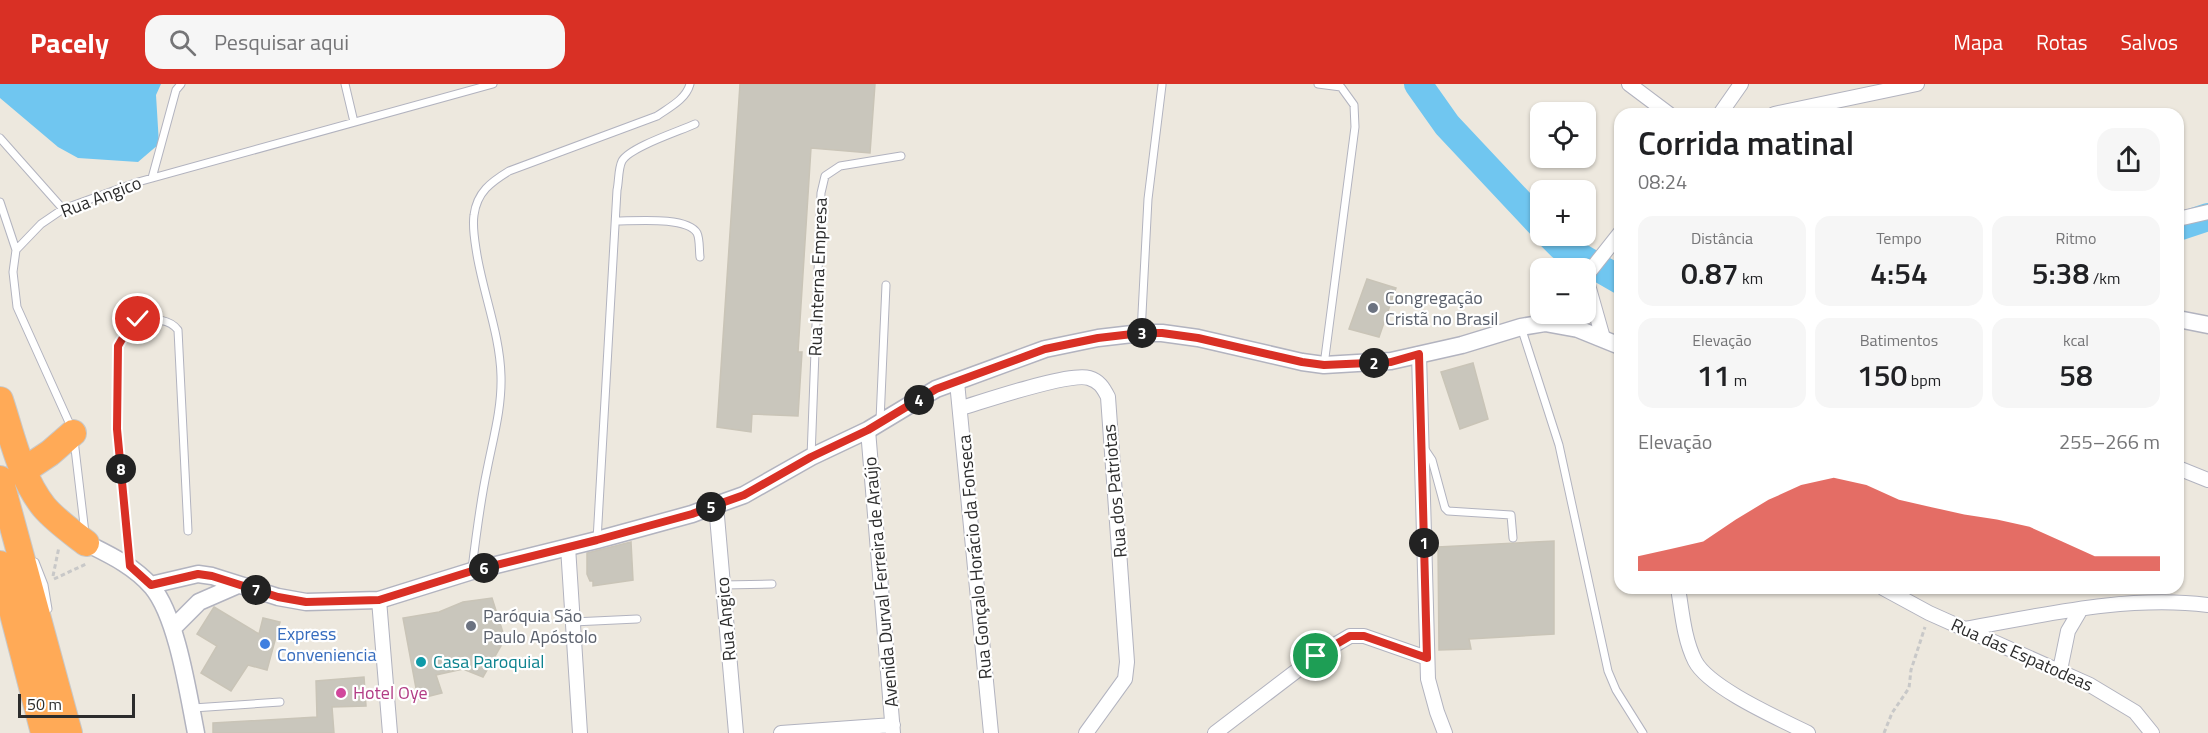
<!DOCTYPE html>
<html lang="pt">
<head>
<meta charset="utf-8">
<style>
  :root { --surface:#fff; --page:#f6f6f6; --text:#202124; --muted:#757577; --accent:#d93025 }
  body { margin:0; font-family:"Titillium Web",sans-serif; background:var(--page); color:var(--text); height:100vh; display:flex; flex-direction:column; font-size:22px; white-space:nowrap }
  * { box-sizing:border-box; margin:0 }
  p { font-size:20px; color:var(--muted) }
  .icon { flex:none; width:33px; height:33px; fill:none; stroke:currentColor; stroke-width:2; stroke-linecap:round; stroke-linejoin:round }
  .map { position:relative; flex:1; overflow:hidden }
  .details { position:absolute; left:1614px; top:24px; width:570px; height:486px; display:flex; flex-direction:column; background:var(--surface); border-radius:18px; box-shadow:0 2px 4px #0004 }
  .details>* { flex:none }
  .controls { position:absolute; left:1530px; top:18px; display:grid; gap:12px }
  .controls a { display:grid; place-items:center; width:66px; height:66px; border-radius:12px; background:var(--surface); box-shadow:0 2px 4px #0004; font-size:30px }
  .scale { position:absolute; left:18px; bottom:15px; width:117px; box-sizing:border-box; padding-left:6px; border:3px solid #2c2c2c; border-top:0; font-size:16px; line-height:21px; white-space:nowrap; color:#2c2c2c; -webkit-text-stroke:4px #fff; paint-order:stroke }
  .pin { position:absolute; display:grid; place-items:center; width:51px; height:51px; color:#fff; margin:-26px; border:3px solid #fff; border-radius:50%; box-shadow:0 2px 6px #0007 }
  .km { position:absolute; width:30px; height:30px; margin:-15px; border-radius:50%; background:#222; color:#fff; font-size:16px; line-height:30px; text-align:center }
  .round { display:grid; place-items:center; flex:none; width:63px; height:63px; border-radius:18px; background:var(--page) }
  .summary { display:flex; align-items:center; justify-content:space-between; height:102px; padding:0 24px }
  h1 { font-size:33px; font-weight:600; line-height:45px }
  .metrics { display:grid; grid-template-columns:repeat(3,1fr); gap:9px; height:102px; padding:6px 24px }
  .metrics div { display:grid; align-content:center; border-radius:15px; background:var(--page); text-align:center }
  .metrics b { font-size:30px; font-weight:600 }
  .metrics small { font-size:16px; font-weight:400 }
  .metrics p { font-size:16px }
  .chart { height:168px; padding:12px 24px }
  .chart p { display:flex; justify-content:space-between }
  .chart svg { width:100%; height:108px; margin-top:6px; fill:var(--accent); opacity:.7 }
  header { display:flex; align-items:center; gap:36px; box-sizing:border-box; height:84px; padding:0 30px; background:var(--accent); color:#fff }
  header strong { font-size:28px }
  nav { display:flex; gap:33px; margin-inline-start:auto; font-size:21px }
  .search { width:420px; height:54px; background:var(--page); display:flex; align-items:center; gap:15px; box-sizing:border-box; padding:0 21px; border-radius:18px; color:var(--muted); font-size:22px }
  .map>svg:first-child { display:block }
</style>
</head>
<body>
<header>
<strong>Pacely</strong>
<div class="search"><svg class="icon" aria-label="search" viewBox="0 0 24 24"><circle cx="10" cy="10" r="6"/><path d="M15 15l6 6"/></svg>Pesquisar aqui</div>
<nav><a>Mapa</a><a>Rotas</a><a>Salvos</a></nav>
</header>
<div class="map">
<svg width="2208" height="649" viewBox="0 0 2208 649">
  <rect width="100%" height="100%" fill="#ede8de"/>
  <path fill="#70c6f0" d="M0,0H161L156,11L159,60L138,78L78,74L58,63L0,14Z"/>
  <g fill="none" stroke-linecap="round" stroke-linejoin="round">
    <path stroke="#70c6f0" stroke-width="28" d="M1418,0L1447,41L1540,140
      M2178,143L2208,133
      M1551,152L1561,162L1620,196"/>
  </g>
  <path fill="#c9c6bc" stroke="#c9c4b7" stroke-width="1.5" d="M740,0H875L870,69L811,64L798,268H802L798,332L752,330L751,348L717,343Z
    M1367,195L1396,204L1379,253L1349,245Z
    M1473,279L1488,335L1460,345L1441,288Z
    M1554,457V550L1469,555L1471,565L1439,566L1438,463Z
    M631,458L633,496L593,502V497H590L587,490V469Z
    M492,514L505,555L483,593L463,585L436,591L442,609L418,615L403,534L439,528L463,518Z
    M214,523L259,550L263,534L280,538L267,586L248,581L231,607L201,589L217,562L197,550Z
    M364,593L366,622L332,623L334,649H213V639L317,633L316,597Z"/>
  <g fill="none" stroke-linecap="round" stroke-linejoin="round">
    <defs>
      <path id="service" d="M345,0L354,38
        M1318,0L1341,3L1354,21L1355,43L1324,281
        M0,54L63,125
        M152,94L176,6L181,0
        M0,118L16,166
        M616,137C634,137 687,132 697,149C700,155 699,166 700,173
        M1521,243L1559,361L1608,587L1616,606L1643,649
        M1141,249L1148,115L1162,1
        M880,336L886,201
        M72,345L17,223L13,188L16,166L41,140L63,125L138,98L493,0
        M74,356L85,449
        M1424,364L1432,376L1445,424L1448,427L1511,431L1513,454
        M811,373L821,109L825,92L840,82L901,72
        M597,456L617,106C619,98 618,85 622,77C630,63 680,47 695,40
        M35,478L44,501L48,525
        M130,480L117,345L118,262L128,245L138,235C152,235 169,234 178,246L188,447
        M472,485C476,452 480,419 487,386C493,355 502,324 501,292C500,251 484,212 477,171C475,158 472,144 474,131C477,108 491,98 509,87L657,32C670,23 686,15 690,0
        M723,501L772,500
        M573,538L637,535
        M193,624L280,618"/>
      <path id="minor" d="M1629,0L1669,30
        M1720,30L1741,0
        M1774,30L1917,0
        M2178,135L2208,128
        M1586,192L1620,149
        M1586,194L1603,254
        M1419,270L1428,595L1437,628L1445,649
        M957,298L991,649
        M961,324C985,317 1069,288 1089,294C1099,297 1103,303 1108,313L1127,578L1125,595L1086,649
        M868,346L893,649
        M2178,384L2208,396
        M716,421L736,649
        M568,463L580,649
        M1678,504C1682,528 1684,555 1695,577C1709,604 1780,635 1808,649
        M1883,504L1929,529L2090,601L2135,628L2152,649
        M379,516L390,649
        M1964,545C2044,531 2126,511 2208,521
        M2060,586L2068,547L2081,525
        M781,649L893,641
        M1215,649L1316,572L1350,552H1364L1427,574"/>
      <path id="tertiary" d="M2178,235L2208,241
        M86,459C110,471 134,482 152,503C177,533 188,609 196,649
        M151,501L198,490L212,492L278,513L306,518L379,516L472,487L597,456L692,430L716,421L744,411L811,373L868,346L936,305L1045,265L1098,254L1141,249H1162L1198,254L1302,278L1324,281L1391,277L1462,261L1521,243L1545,239L1578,245L1620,262
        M173,544L199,518L238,501"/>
      <path id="motorway" d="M0,316C12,352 20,393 44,423C56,437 72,448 86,459
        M23,387L50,369L73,349
        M0,395L69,649
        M0,480L44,649"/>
    </defs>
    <use href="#service" stroke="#b2b3bf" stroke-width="9"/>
    <use href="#minor" stroke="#b2b3bf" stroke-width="16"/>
    <use href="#tertiary" stroke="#b2b3bf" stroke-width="19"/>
    <use href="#motorway" stroke="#c8c8c8" stroke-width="28"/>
    <path stroke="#c8c8c8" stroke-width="3" stroke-dasharray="4.5 3" stroke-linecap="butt" d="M53,492L59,463
      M54,495L86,480
      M1884,649L1892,629L1909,604L1911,586L1925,543"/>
    <use href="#service" stroke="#fff" stroke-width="7"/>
    <use href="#minor" stroke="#fff" stroke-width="14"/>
    <use href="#tertiary" stroke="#fff" stroke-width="16"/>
    <use href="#motorway" stroke="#ffaa57" stroke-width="26"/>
  </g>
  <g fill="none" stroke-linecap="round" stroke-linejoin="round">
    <defs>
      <path id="route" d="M138,235L128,245L118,262L117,345L130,482L151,501L198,490L212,492L278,513L306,518L379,516L472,487L597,456L692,430L716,421L744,411L811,373L868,346L936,305L1045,265L1098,254L1141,249H1162L1198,254L1302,278L1324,281L1391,278L1419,270L1427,574L1364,552H1350L1316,572"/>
    </defs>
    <use href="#route" stroke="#fff" stroke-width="12"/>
    <use href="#route" stroke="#d93025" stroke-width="8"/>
  </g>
  <g fill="#6b7280" stroke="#fff" stroke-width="2">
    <circle cx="1373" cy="224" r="6"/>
    <circle cx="471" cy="542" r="6"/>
  </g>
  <circle fill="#3f7fe0" stroke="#fff" stroke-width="2" cx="265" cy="560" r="6"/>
  <circle fill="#0f9aa8" stroke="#fff" stroke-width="2" cx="421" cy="578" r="6"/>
  <circle fill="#d1479c" stroke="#fff" stroke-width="2" cx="341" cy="609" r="6"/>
  <g text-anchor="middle" stroke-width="4.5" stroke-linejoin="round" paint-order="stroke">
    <g font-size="18" fill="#2c2c2c" stroke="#fff">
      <text transform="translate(101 113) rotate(-21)" y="6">Rua Angico</text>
      <text transform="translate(818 193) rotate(-88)" y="6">Rua Interna Empresa</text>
      <text transform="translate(1115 407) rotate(-95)" y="6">Rua dos Patriotas</text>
      <text transform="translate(975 473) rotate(-95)" y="6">Rua Gonçalo Horácio da Fonseca</text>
      <text transform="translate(881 498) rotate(-95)" y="6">Avenida Durval Ferreira de Araújo</text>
      <text transform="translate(726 535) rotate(-95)" y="6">Rua Angico</text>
      <text transform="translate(2022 571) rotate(24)" y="6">Rua das Espatodeas</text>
    </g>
    <g font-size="18" fill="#5b616d" stroke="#fff" text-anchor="start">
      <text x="1385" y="220">Congregação<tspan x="1385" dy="21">Cristã no Brasil</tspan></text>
      <text x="483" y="538">Paróquia São<tspan x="483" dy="21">Paulo Apóstolo</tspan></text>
    </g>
    <g font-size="18" fill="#366cbe" stroke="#fff" text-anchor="start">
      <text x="277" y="556">Express<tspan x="277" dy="21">Conveniencia</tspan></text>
    </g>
    <g font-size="18" fill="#0d838f" stroke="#fff" text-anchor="start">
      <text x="433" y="584">Casa Paroquial</text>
    </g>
    <g font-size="18" fill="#b23c85" stroke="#fff" text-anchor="start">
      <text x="353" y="615">Hotel Oye</text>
    </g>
  </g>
</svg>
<div class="controls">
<a><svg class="icon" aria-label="locate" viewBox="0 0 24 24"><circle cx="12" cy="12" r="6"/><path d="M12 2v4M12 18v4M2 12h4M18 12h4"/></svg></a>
<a>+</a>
<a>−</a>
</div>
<div class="scale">50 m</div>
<div class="pin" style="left:1316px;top:572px;background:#1e9e55"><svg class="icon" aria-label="arrive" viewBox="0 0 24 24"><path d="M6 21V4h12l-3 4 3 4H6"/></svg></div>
<div class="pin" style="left:138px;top:235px;background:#d93025"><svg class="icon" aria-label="check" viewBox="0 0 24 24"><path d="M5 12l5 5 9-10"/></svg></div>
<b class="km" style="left:1424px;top:459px">1</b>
<b class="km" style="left:1374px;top:279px">2</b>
<b class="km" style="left:1142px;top:249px">3</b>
<b class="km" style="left:919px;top:316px">4</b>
<b class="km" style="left:711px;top:423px">5</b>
<b class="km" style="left:484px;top:484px">6</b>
<b class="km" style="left:256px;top:506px">7</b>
<b class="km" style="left:121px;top:385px">8</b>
<section class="details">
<div class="summary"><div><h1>Corrida matinal</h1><p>08:24</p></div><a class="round"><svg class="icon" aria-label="share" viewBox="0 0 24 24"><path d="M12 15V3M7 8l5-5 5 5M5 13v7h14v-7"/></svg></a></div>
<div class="metrics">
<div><p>Distância</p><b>0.87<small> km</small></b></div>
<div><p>Tempo</p><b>4:54</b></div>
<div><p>Ritmo</p><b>5:38<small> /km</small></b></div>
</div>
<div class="metrics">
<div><p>Elevação</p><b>11<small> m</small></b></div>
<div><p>Batimentos</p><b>150<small> bpm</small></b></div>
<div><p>kcal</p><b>58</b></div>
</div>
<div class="chart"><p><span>Elevação</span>255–266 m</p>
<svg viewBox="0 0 160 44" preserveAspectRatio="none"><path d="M0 44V38L10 35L20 32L30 23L40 15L50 9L60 6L70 9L80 15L90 18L100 21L110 23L120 26L130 32L140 38L150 38L160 38V44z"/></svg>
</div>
</section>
</div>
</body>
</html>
